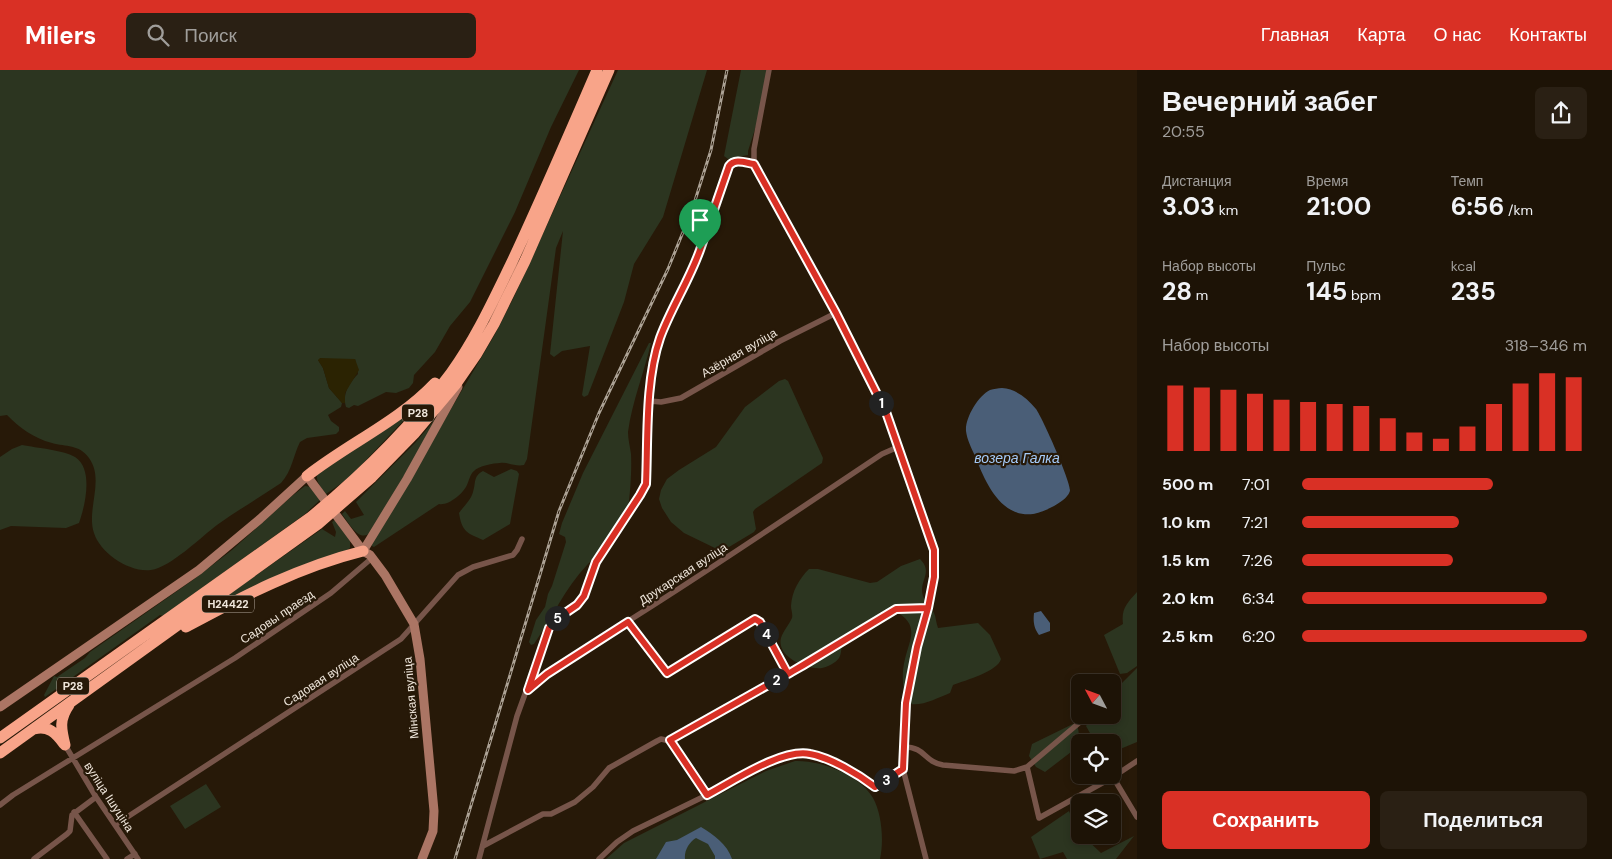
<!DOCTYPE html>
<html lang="ru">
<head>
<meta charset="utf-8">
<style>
  :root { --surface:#1d1306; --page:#2a2014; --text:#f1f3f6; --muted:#a09e9b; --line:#3b3228; --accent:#d93025 }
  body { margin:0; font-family:"DM Sans",sans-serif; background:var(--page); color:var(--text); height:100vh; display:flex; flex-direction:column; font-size:19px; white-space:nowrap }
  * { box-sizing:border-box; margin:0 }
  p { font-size:16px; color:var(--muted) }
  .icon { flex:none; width:28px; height:28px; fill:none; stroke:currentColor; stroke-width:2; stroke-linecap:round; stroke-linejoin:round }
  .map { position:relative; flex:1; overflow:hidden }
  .details { display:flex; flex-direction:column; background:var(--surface); width:475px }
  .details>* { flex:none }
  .needle { width:32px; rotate:311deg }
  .buttons { position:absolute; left:1071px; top:604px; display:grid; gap:10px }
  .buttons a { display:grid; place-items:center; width:50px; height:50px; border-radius:8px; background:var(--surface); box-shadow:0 2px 8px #0003,0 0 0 1px var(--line); font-size:25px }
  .pin { position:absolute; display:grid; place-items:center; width:42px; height:42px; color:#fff; margin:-51px -21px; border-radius:50% 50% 50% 0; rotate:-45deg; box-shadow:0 0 5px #0007 }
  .pin .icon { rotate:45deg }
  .km { position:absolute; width:25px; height:25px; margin:-12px; border-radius:50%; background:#222; color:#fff; font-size:14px; line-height:25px; text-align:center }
  .round { display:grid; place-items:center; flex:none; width:52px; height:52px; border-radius:8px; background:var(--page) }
  .overview { display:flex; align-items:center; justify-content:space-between; height:85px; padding:0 25px }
  h1 { font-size:28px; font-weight:700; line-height:38px }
  .metrics { display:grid; grid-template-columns:repeat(3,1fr); gap:8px; height:85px; padding:5px 25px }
  .metrics div { display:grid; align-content:center }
  .metrics b { font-size:25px; font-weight:700 }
  .metrics small { font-size:14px; font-weight:400 }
  .metrics p { font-size:14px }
  .chart { height:140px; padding:10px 25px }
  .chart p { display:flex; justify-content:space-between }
  .chart svg { width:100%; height:90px; margin-top:5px; stroke:var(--accent); stroke-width:6 }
  .button { display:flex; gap:10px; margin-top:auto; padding:10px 25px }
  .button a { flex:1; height:58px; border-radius:8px; background:var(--accent); color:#fff; font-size:20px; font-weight:700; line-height:58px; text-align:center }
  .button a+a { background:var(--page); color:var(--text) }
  ul { padding:0 25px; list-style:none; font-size:16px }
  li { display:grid; grid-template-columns:80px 60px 1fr; align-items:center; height:38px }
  li i { height:12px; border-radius:6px; background:var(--accent) }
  header { display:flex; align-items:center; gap:30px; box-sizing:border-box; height:70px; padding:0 25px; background:var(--accent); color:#fff }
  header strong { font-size:24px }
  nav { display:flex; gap:28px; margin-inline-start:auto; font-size:18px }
  .search { width:350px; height:45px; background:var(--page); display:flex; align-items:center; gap:12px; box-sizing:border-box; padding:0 18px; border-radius:8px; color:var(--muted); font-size:19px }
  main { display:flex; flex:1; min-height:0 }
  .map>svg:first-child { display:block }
</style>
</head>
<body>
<header>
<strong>Milers</strong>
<div class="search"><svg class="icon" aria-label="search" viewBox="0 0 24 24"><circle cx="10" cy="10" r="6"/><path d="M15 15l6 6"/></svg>Поиск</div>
<nav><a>Главная</a><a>Карта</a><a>О нас</a><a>Контакты</a></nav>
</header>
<main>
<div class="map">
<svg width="1137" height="789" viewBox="0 0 1137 789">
  <rect width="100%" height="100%" fill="#271908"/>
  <path fill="#2c3520" d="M0,0H579L551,57L515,142L470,232L450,256L435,282L414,305L413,313L409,318L396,323L386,322L358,336L354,335L349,338L346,337C342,324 349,313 358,304L355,289L318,290L323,298L329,318L342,333L341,337L328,345L331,351L339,357V361L336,364L307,368L300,372C293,386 292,401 281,413C260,427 238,440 217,455C201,467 171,497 151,500C130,503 100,483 94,463C86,439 105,410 89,388C79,374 66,377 52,373C33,368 20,358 7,345L0,346Z
    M618,0H707L663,147L634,194L624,232L588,325L584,327L582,325L590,276L562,281L554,287L550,284L563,161L556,178L527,389L524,395C516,397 508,392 500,393C494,393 478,396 474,401C470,404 469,411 467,415C463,424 448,436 439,434L374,477L372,476V473L494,266L513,229Z
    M741,0H769L764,31L748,81V85L728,89L724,86Z
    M649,273H651C644,303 632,332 628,362C628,369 630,377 631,384C632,400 630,443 623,456C619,464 611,475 605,481C600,486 592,489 587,495C565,518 552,548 534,574L531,575L529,572L536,550L545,537L548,524L552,516L566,472L565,467L559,464L562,453L583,403Z
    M785,309L788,311L823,388L822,393L755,439L753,442L756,459L754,462L724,480H719L684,463L671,452L662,438L659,429L661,420L667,409L679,400L716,377L745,337L779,311Z
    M426,327L349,408L326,424C322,418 316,413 317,405Z
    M443,340L372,461C360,475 349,453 342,444L345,441L351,449L364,445L356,432L415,373Z
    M22,375C37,378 63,380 75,387C94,399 85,436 79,453L66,458L11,456L0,460V387L12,379Z
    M511,399L517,401L519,404L510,454L483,470C467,463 462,462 459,443C463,437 471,430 473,422C476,413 473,406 483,401L494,407Z
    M305,416L312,417L321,429L305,444L163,546L160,545L45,627L44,625L54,606L57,607L85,588L90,582L193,510L232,480L292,426Z
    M336,449L350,469V478L346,481L208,539L322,459L335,467L336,462L332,452Z
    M920,489C934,503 918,511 923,526C925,532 931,537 934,543C936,547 936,553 938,558L978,553L990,565L1001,589C997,602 966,610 953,615L950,623C937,628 920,638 906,633C903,619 901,604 905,589C910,568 920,555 895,541C876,551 859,559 844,574C840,579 842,583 839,588C836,593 827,597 822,598C807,600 776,587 781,568C783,561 789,555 792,548C793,544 791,540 791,536C792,521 799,509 809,499H818L870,513L877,512L901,496Z
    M1137,522V596L1127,603L1120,604L1104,565L1123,554C1121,539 1127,533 1137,522Z
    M1137,598V672L1113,682L1112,672H1095L1086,656L1094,645H1112L1113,622Z
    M1077,652L1080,671L1075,679L1045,702L1036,697L1029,686L1032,674Z
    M795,691C820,690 860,705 873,728C882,744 884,771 880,789H606L624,773L766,701Z
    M206,714L221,737L185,759L170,736Z
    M1069,741L1076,758L1080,763V765H1082L1101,783L1134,766L1116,789H1067L1063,782L1040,789L1031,767Z"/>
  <path fill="#2b2302" d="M320,288L355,289L359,300L345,323V333H342L329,318L323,298L318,290Z"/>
  <path fill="#4a5e77" d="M1002,318C1016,319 1027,328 1036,339C1043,349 1070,410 1070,420C1069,431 1042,443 1033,444C1000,448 985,411 975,386C972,379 967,370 966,361C965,348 978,326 990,320C994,319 998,318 1002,318Z
    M1041,541L1050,553V561L1039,565C1034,558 1033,552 1034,543Z
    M701,757C714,765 727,774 732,789H715V786L708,774L696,768C689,772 684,781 685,789H656L666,772L677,770Z"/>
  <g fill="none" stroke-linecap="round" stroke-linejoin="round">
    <path stroke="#77554a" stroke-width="5.5" d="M769,0L754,79V94L836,243L886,342L934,480V507L906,633L903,699L926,789
      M650,331L661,332L681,328L780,271L836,243
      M628,552L667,603L755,549L760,552L788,604
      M527,620C571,585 620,557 666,527C739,480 810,432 882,384L898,377
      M670,671L707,725C732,712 782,679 810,684C831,688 858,704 875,717L903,699
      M65,675L96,727L138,789
      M904,677C926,677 924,692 943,695L1014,701L1027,697L1039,748L1113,707L1137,747
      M1027,697L1079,653
      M1113,707L1137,691
      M0,735L13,725L235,588L331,523L372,488
      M74,742L107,789
      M115,755L401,569L458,505L473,497L513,485L517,480L522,469
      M483,776L543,744H551L575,732L593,717L609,698L657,671L661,669L670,671L803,596L896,539L928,538
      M34,789L67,764L70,761L72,745L96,727
      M127,789L135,784
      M479,789L517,646L549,558L558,548L577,535L584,526L596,492L640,425L646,414L651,313L656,282L660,269L677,229L692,201L729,95C736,88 746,93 754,94
      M599,789L617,772L633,761L707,725"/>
    <path stroke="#ab7564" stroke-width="9" d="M363,481L407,409L458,317
      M0,637L199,500L260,449L307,406L363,481L370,485L385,505L414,554L420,589L434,741L433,761L422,789"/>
    <path stroke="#f8a489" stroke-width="11" d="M307,406C349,373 398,352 435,313
      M186,557C243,526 299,497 363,481
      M34,659C48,655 56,663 64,674
      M0,668L311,447C363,404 411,357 451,303C475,270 493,231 511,194C541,130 569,65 597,0
      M65,675C61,659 59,649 69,635
      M0,683L318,454L372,407L414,364L456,314L476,285L494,254L525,191L609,0"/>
    <defs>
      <path id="rail" d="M455,789L559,441L599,343L668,199L692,140L711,80L727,0"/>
    </defs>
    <use href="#rail" stroke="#ada396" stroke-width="3"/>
    <use href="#rail" stroke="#271908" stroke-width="1" stroke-dasharray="4" stroke-linecap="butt"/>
  </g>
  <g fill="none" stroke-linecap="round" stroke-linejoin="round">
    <defs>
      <path id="route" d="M700,180L729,96C735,88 746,93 754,94L836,243L886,342L934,480V507L928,538L896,539L802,596L670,670L707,725C732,712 782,678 810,684C831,688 858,704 875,717L903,699L906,633L917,577L928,538L896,539L788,604L760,552L755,549L667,603L628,552L547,604L528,620L549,558L558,548L577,535L584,526L596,492L640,425L646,414C648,369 645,311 660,268C671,238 689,211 700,180"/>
    </defs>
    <use href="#route" stroke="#fff" stroke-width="10"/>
    <use href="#route" stroke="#d93025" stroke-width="6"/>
  </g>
  <g text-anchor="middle" stroke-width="4.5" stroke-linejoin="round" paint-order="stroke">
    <g fill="#271908" stroke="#b3a89c" stroke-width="1">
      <rect x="402" y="334.5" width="32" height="17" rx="4"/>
      <rect x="202" y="525.5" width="52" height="17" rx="4"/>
      <rect x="57" y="607.5" width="32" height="17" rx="4"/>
    </g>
    <g font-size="11" font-weight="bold" fill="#efe6db">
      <text x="418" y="347">Р28</text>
      <text x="228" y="538">Н24422</text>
      <text x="73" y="620">Р28</text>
    </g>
    <g font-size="12" fill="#efe6db" stroke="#271908">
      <text transform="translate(739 283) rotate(-30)" y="4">Азёрная вуліца</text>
      <text transform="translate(683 504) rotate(-33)" y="4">Друкарская вуліца</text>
      <text transform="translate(277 547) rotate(-34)" y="4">Садовы праезд</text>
      <text transform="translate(321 610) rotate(-33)" y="4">Садовая вуліца</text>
      <text transform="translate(411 628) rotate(-95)" y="4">Мінская вуліца</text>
      <text transform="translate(109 727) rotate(57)" y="4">вуліца Ішуціна</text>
    </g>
    <g font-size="14" font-style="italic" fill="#a5cbf9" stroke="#271908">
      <text x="1017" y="393">возера Галка</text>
    </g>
  </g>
</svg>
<div class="buttons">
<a><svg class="needle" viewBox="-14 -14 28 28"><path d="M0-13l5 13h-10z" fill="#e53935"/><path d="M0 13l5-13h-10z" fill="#a09e9b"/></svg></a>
<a><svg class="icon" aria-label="locate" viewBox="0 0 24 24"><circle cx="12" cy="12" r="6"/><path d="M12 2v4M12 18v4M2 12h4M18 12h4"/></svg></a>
<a><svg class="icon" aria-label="layers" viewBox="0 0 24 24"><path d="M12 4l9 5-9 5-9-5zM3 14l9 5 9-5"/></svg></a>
</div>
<div class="pin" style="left:700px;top:180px;background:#1e9e55"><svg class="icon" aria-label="arrive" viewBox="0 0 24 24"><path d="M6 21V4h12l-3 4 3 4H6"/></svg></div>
<b class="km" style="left:881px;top:333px">1</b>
<b class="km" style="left:776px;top:610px">2</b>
<b class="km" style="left:886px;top:710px">3</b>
<b class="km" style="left:766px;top:564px">4</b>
<b class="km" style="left:557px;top:548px">5</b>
</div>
<section class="details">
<div class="overview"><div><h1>Вечерний забег</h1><p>20:55</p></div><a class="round"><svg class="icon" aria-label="share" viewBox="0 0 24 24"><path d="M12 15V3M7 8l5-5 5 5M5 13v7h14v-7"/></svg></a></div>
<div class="metrics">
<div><p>Дистанция</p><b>3.03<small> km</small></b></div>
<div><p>Время</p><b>21:00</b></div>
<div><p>Темп</p><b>6:56<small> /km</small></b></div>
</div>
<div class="metrics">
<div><p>Набор высоты</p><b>28<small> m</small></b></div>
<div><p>Пульс</p><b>145<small> bpm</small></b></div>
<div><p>kcal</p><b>235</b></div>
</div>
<div class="chart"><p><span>Набор высоты</span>318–346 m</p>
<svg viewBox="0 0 160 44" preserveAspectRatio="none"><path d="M5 44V12M15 44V13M25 44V14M35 44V16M45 44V19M55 44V20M65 44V21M75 44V22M85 44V28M95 44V35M105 44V38M115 44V32M125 44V21M135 44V11M145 44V6M155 44V8"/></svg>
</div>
<ul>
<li><b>500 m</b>7:01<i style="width:67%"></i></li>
<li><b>1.0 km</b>7:21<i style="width:55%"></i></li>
<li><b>1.5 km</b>7:26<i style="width:53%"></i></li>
<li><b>2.0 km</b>6:34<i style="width:86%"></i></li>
<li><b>2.5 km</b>6:20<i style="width:100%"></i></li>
</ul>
<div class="button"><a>Сохранить</a><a>Поделиться</a></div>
</section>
</main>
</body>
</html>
